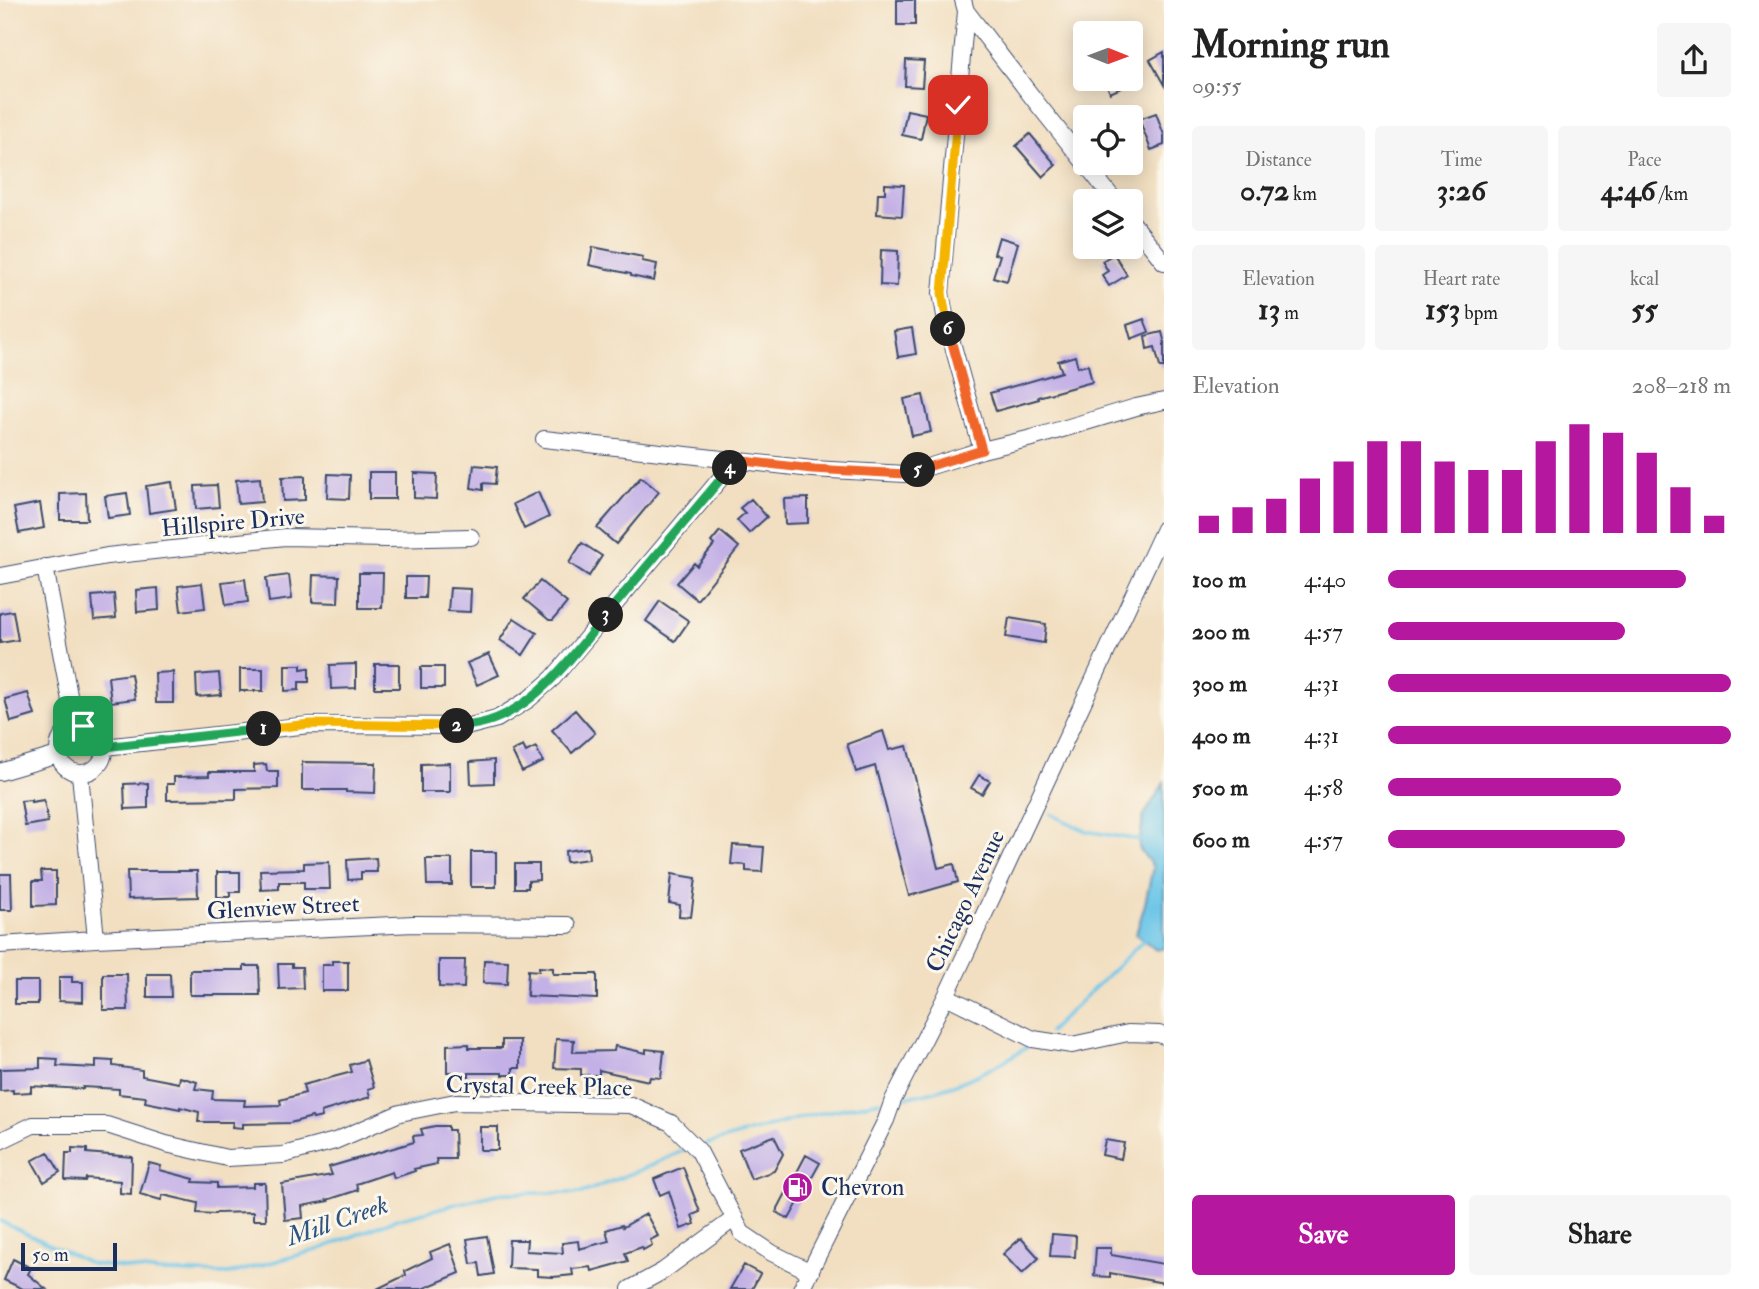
<!DOCTYPE html>
<html lang="en">
<head>
<meta charset="utf-8">
<style>
  :root { --surface:#fff; --page:#f6f6f6; --text:#222; --muted:#767676; --accent:#b5179e }
  body { margin:0; font-family:"IM FELL Double Pica",serif; background:var(--page); color:var(--text); height:100vh; display:flex; flex-direction:column; font-size:26px; white-space:nowrap }
  * { box-sizing:border-box; margin:0 }
  p { font-size:23px; color:var(--muted) }
  .icon { flex:none; width:38px; height:38px; fill:none; stroke:currentColor; stroke-width:2; stroke-linecap:round; stroke-linejoin:round }
  .map { position:relative; flex:1; overflow:hidden }
  .panel { display:flex; flex-direction:column; background:var(--surface); width:595px }
  .panel>* { flex:none }
  .needle { width:46px; rotate:91deg }
  .buttons { position:absolute; left:1073px; top:21px; display:grid; gap:14px }
  .buttons a { display:grid; place-items:center; width:70px; height:70px; border-radius:7px; background:var(--surface); box-shadow:0 4px 18px #0003; font-size:35px }
  .scale { position:absolute; left:21px; bottom:18px; width:96px; box-sizing:border-box; padding-left:7px; border:4px solid #1b2f5e; border-top:0; font-size:19px; line-height:24px; white-space:nowrap; color:#1b2f5e; -webkit-text-stroke:5px #fbf7ec; paint-order:stroke }
  .pin { position:absolute; display:grid; place-items:center; width:60px; height:60px; color:#fff; margin:-30px; border-radius:14px; box-shadow:0 4px 10px #0006 }
  .km { position:absolute; width:35px; height:35px; margin:-18px; border-radius:50%; background:#222; color:#fff; font-size:19px; line-height:35px; text-align:center }
  .round { display:grid; place-items:center; flex:none; width:74px; height:74px; border-radius:7px; background:var(--page) }
  .head { display:flex; align-items:center; justify-content:space-between; height:119px; padding:0 28px }
  h1 { font-size:38px; font-weight:700; line-height:52px }
  .metrics { display:grid; grid-template-columns:repeat(3,1fr); gap:10px; height:119px; padding:7px 28px }
  .metrics div { display:grid; align-content:center; border-radius:7px; background:var(--page); text-align:center }
  .metrics b { font-size:30px; font-weight:700 }
  .metrics small { font-size:19px; font-weight:400 }
  .metrics p { font-size:19px }
  .chart { height:196px; padding:14px 28px }
  .chart p { display:flex; justify-content:space-between }
  .chart svg { width:100%; height:126px; margin-top:7px; stroke:var(--accent); stroke-width:6 }
  .action { display:flex; gap:14px; margin-top:auto; padding:14px 28px }
  .action a { flex:1; height:80px; border-radius:7px; background:var(--accent); color:#fff; font-size:28px; font-weight:700; line-height:80px; text-align:center }
  .action a+a { background:var(--page); color:var(--text) }
  ul { padding:0 28px; list-style:none; font-size:23px }
  li { display:grid; grid-template-columns:112px 84px 1fr; align-items:center; height:52px }
  li i { height:18px; border-radius:9px; background:var(--accent) }
  main { display:flex; flex:1; min-height:0 }
  .map>svg:first-child { display:block }
</style>
</head>
<body>
<main>
<div class="map">
<svg width="1164" height="1289" viewBox="0 0 1164 1289">
  <rect width="100%" height="100%" fill="#fbf7ec"/>
  <filter id="ink" filterUnits="userSpaceOnUse"><feTurbulence type="fractalNoise" baseFrequency=".0143" numOctaves="2"/><feDisplacementMap in="SourceGraphic" scale="14" xChannelSelector="R" yChannelSelector="G"/><feConvolveMatrix kernelMatrix="1 2 1 2 8 2 1 2 1" color-interpolation-filters="sRGB"/></filter>
  <filter id="wash" filterUnits="userSpaceOnUse"><feTurbulence type="fractalNoise" baseFrequency=".00686" numOctaves="4" result="noise"/><feDisplacementMap in="SourceGraphic" scale="28" xChannelSelector="R" yChannelSelector="G"/><feGaussianBlur stdDeviation="1.57" result="paint"/><feColorMatrix in="noise" values="0 0 0 0 0 0 0 0 0 0 0 0 0 0 0 0 0 1.4 0 .05"/><feComposite in="paint" operator="in"/></filter>
  <g filter="url(#wash)">
    <rect width="100%" height="100%" fill="#f2dfc1"/>
    <path fill="#6ac5e8" stroke="#427aa3" stroke-width="2" d="M1164,783V948L1156,950L1136,934L1145,904L1153,867L1139,848L1143,817Z"/>
    <g fill="none" stroke-linecap="round" stroke-linejoin="round">
      <path stroke="#6ac5e8" stroke-width="3.5" d="M1051,814L1086,831L1145,841
        M1049,1032L1146,938
        M906,1097C952,1091 994,1069 1032,1044
        M707,1144L807,1116L880,1101
        M0,1221L91,1264L160,1272L229,1274L320,1249L397,1219L500,1193H582L645,1168L687,1149"/>
    </g>
    <g id="blocks">
      <path fill="#c3b0e6" d="M897,0H915V25H897Z
        M1164,52V85L1150,60Z
        M906,60L924,61L922,87L905,86Z
        M1104,79H1141L1110,93Z
        M907,110L926,114L921,139L902,135Z
        M1156,113L1164,135V145L1151,150L1139,119Z
        M1030,134L1056,165L1043,177L1016,146Z
        M885,184L904,185L902,216L877,214L878,193H885Z
        M999,237L1018,243L1007,281L993,277L1000,255L994,254Z
        M593,247L643,257L642,261L657,264L654,281L631,276V274L589,265Z
        M881,250L898,251L897,286L880,285Z
        M1114,254L1127,275L1109,286L1102,275L1108,271L1102,261Z
        M1144,319L1149,332L1131,339L1127,325Z
        M912,328L916,354L898,357L894,331Z
        M1162,332L1164,340V367H1160L1155,347L1147,349L1145,336Z
        M1075,356L1078,367L1088,365L1092,382L1038,397L1039,399L996,411L990,393L1062,372L1058,361Z
        M923,395L931,432L912,436L904,399Z
        M474,465L497,467L495,484L483,483V490L471,488Z
        M369,472H395V499H369Z
        M414,473L437,474L436,499L414,498Z
        M328,474L350,475L349,499L327,498Z
        M305,476V500L283,501L282,477Z
        M641,477L659,492L616,544L597,528Z
        M260,478L262,502L238,504L236,480Z
        M172,482L176,509L149,513L146,486Z
        M217,485L219,507L196,509L195,486Z
        M538,492L549,517L524,529L513,504Z
        M86,493L87,520H60V494Z
        M127,493L130,515L108,518L105,496Z
        M808,498V523L785,524L784,499Z
        M751,499L767,517L749,533L737,520L745,513L740,508Z
        M40,503L44,528L19,533L14,508Z
        M720,531L739,547L697,600L677,583L694,563L697,566L714,545L711,542Z
        M582,543L602,556L589,576L569,563Z
        M359,573H383L382,608H359Z
        M289,575L292,599L269,602L266,578Z
        M313,575L339,576L338,603L312,602Z
        M406,577H426L425,598H406Z
        M245,579L248,602L226,605L222,582Z
        M540,581L567,603L553,620H549L524,599Z
        M202,583L205,608L181,611L178,586Z
        M158,588L159,610L137,612L136,590Z
        M450,588L471,589L470,612L448,611Z
        M114,594L116,618L94,620L92,596Z
        M660,601L689,621L675,641L646,621Z
        M13,611L18,640L0,643V613Z
        M514,618L537,633L523,655L500,640Z
        M1009,618L1046,624L1044,643L1006,637Z
        M489,654L499,675L477,685L467,663Z
        M356,664V688L331,689L330,665Z
        M375,664H399V688H375Z
        M285,665H301V669L309,668V682H299V690L285,691Z
        M421,667H444V688H421Z
        M240,669H263V691H240Z
        M173,672V703H156L155,673Z
        M219,673L221,695L197,697L196,675Z
        M131,674L135,699L111,702L108,677Z
        M28,693L35,715L11,722L5,699Z
        M575,710L595,733L572,753L552,730Z
        M883,731L889,750L907,746L938,868L954,864L958,882L909,896L875,766L856,772L847,744Z
        M523,746L526,752L536,747L543,762L522,772L512,751Z
        M494,760V783L471,784L470,762Z
        M302,762L376,763L375,793L346,792V790H302Z
        M450,763V792H421V764Z
        M266,764L267,771H278V788L236,789V799L167,800V784H174V777L209,776V772H254V765Z
        M979,775L990,781L982,794L971,788Z
        M148,783V808L125,809L124,784Z
        M31,800V802L44,800L48,822L25,826L21,801Z
        M733,845L764,847L762,872L746,871V865L731,864Z
        M588,848L589,859L566,862L565,851Z
        M471,852H496V887H471Z
        M376,858L377,872H361V879L348,880L347,860Z
        M426,859H452V885H427Z
        M329,862L330,889H304V882H279V889L261,890L260,870L304,869V863Z
        M515,864H539V880L528,881V888H515Z
        M41,871H56V905L33,906V881H42Z
        M127,871H197L198,897L128,899Z
        M217,872H240V892H230V897H217Z
        M0,874H11L12,910H0Z
        M672,874L696,878L691,917L679,916L680,905L669,903Z
        M439,960H465L464,988L439,987Z
        M484,960L508,961L507,984L483,983Z
        M332,961H348V991H322V965H332Z
        M278,964H292V967H302L303,988L279,989Z
        M244,966H259L260,995H190V970H244Z
        M539,967L553,968V974H597V999L527,996L528,970L539,971Z
        M103,974H127L128,1010H103Z
        M147,974H170L171,997H147Z
        M59,977H72V982H83V1002L59,1001Z
        M15,981H38V1004H15Z
        M556,1039L574,1040L573,1052L614,1051L615,1046L646,1053V1049L664,1051L661,1078L650,1077L649,1081L599,1070V1075H581V1069L554,1068Z
        M502,1040H520V1068H513V1075H502V1073H469V1076H456V1072H447V1045L469,1044V1048H502Z
        M40,1058L58,1059L57,1066L96,1068V1060L113,1061V1066L142,1070V1076L179,1083L180,1077L197,1082L195,1089L213,1091L212,1099L245,1100L244,1106L281,1105L280,1100L305,1093L303,1085L352,1072L350,1065L366,1060L374,1087L368,1089L370,1097L321,1112L322,1117L313,1119L312,1117L290,1123L243,1124V1128L232,1127L233,1122H198L199,1112L180,1107V1109L145,1102L146,1097L119,1094V1089L83,1087V1089L31,1086V1092L13,1093V1090L0,1091V1069L40,1068Z
        M435,1126H448V1130H454L455,1159H436L437,1164L414,1169L415,1171L394,1178L392,1172L356,1184L358,1190L327,1200L328,1201L302,1206L303,1218L285,1220L282,1184L332,1175L329,1167L414,1142L413,1136L423,1135L421,1129Z
        M480,1127H498V1150H480Z
        M774,1136L783,1154L774,1171L751,1179L739,1149Z
        M1105,1140L1124,1143L1121,1159L1102,1155Z
        M72,1148L87,1149V1153L132,1157L131,1194L120,1193V1181L86,1178L85,1181L65,1180L66,1153H72Z
        M48,1152L60,1172L44,1182L32,1161Z
        M806,1155L820,1163L789,1219L776,1212Z
        M149,1163L161,1166L160,1170L194,1179L193,1182L217,1183V1188L253,1187V1183H265L266,1220H253V1212L215,1213V1214L197,1213L198,1203L163,1195L161,1200L140,1194Z
        M683,1167L700,1212L692,1215L695,1224L681,1229L669,1191L660,1195L654,1179Z
        M646,1214L658,1236L650,1240L652,1245L643,1250L642,1247L625,1253L628,1261L592,1271L591,1267L572,1269L573,1275L553,1277L537,1276V1269L508,1268L509,1240H527L526,1251L563,1253L562,1243L578,1241L579,1249L609,1241L606,1230L622,1225L623,1227Z
        M1052,1234L1076,1236L1075,1257L1050,1256Z
        M487,1236L494,1274L481,1276L479,1263L471,1264L467,1239Z
        M1021,1238L1039,1258L1022,1274L1003,1254Z
        M450,1244L460,1273L422,1289H377L406,1275L405,1271L432,1258L430,1252Z
        M1096,1248H1111V1255L1164,1264V1283L1110,1273V1277L1094,1276Z
        M13,1259L31,1268L28,1274L46,1289H23L4,1280Z
        M744,1265L760,1274L752,1289H730Z"/>
    </g>
  </g>
  <g filter="url(#ink)">
    <use href="#blocks" fill-opacity="0" stroke="#3b496d" stroke-width="2"/>
    <g fill="none" stroke-linecap="round" stroke-linejoin="round">
      <defs>
        <path id="minor" d="M963,0L966,11L1036,102L1115,201
          M966,11L941,293L946,321L982,450
          M1130,220L1164,262
          M544,439L812,469L906,474L982,450L1032,438L1136,407L1164,401
          M45,567L75,727
          M0,576L107,556L285,537L387,539L471,537
          M58 750a23 23 0 1 1 46 0a23 23 0 1 1-46 0Z
          M104,747L310,725L470,726L497,719L529,699L553,678L736,460
          M0,772L58,755
          M80,774L96,939
          M0,945L96,939L414,924L568,925
          M946,996L1033,1039L1072,1045L1128,1033L1159,1034L1164,1036
          M0,1141L33,1125H107L166,1144L227,1158L283,1155L335,1141L400,1113L455,1102L631,1105L671,1123L699,1151L742,1233L772,1253L811,1272
          M630,1289L663,1271L735,1218
          M801,1289L886,1120L893,1100L946,996L1164,529"/>
      </defs>
      <use href="#minor" stroke="#3b496d" stroke-width="18"/>
      <use href="#minor" stroke="#fff" stroke-width="16"/>
    </g>
  </g>
  <g fill="none" stroke-linecap="round" stroke-linejoin="round" filter="url(#ink)">
    <defs>
      <path id="split-1" d="M83,726C95,729 101,735 104,747L264,729"/>
      <path id="split-2" d="M264,729L310,724L457,726"/>
      <path id="split-3" d="M457,726C525,726 567,662 606,615"/>
      <path id="split-4" d="M606,615L730,468"/>
      <path id="split-5" d="M730,468L736,460L812,469L906,474L918,470"/>
      <path id="split-6" d="M918,470L982,450L948,329"/>
      <path id="split-7" d="M948,329L942,293L958,105"/>
    </defs>
    <use href="#split-1" stroke="#fff" stroke-width="14"/>
    <use href="#split-2" stroke="#fff" stroke-width="14"/>
    <use href="#split-3" stroke="#fff" stroke-width="14"/>
    <use href="#split-4" stroke="#fff" stroke-width="14"/>
    <use href="#split-5" stroke="#fff" stroke-width="14"/>
    <use href="#split-6" stroke="#fff" stroke-width="14"/>
    <use href="#split-7" stroke="#fff" stroke-width="14"/>
    <use href="#split-1" stroke="#22a559" stroke-width="9"/>
    <use href="#split-2" stroke="#f5b400" stroke-width="9"/>
    <use href="#split-3" stroke="#22a559" stroke-width="9"/>
    <use href="#split-4" stroke="#22a559" stroke-width="9"/>
    <use href="#split-5" stroke="#f0652b" stroke-width="9"/>
    <use href="#split-6" stroke="#f0652b" stroke-width="9"/>
    <use href="#split-7" stroke="#f5b400" stroke-width="9"/>
  </g>
  <defs>
    <symbol id="fuel-disc" viewBox="-11 -11 22 22"><circle r="9.5" fill="#b5179e" stroke="#fbf7ec"/><path d="M-5.5-6h7V0h2V4h1.3V-2.5L3-4.5l.8-.8L6-3V5H2.5V1h-1V6h-7ZM-4.2-4.7v3.2H.2V-4.7Z" fill="#fff"/></symbol>
  </defs>
  <g fill-rule="evenodd">
    <use href="#fuel-disc" x="780" y="1170" width="35" height="35"/>
  </g>
  <g text-anchor="middle" stroke-width="6" stroke-linejoin="round" paint-order="stroke">
    <g font-size="24" fill="#1b2f5e" stroke="#fbf7ec">
      <text transform="translate(233 522) rotate(-5)" y="8">Hillspire Drive</text>
      <text transform="translate(965 901) rotate(-65)" y="8">Chicago Avenue</text>
      <text transform="translate(283 907) rotate(-3)" y="8">Glenview Street</text>
      <text transform="translate(539 1086) rotate(1)" y="8">Crystal Creek Place</text>
    </g>
    <g font-size="24" fill="#1b2f5e" stroke="#fbf7ec" text-anchor="start">
      <text x="821" y="1195">Chevron</text>
    </g>
    <g font-size="26" font-style="italic" fill="#2f5480" stroke="#fbf7ec">
      <text transform="translate(337 1220) rotate(-19)" y="9">Mill Creek</text>
    </g>
  </g>
</svg>
<div class="buttons">
<a><svg class="needle" viewBox="-14 -14 28 28"><path d="M0-13l5 13h-10z" fill="#e53935"/><path d="M0 13l5-13h-10z" fill="#767676"/></svg></a>
<a><svg class="icon" aria-label="locate" viewBox="0 0 24 24"><circle cx="12" cy="12" r="6"/><path d="M12 2v4M12 18v4M2 12h4M18 12h4"/></svg></a>
<a><svg class="icon" aria-label="layers" viewBox="0 0 24 24"><path d="M12 4l9 5-9 5-9-5zM3 14l9 5 9-5"/></svg></a>
</div>
<div class="scale">50 m</div>
<div class="pin" style="left:83px;top:726px;background:#1e9e55"><svg class="icon" aria-label="arrive" viewBox="0 0 24 24"><path d="M6 21V4h12l-3 4 3 4H6"/></svg></div>
<div class="pin" style="left:958px;top:105px;background:#d93025"><svg class="icon" aria-label="check" viewBox="0 0 24 24"><path d="M5 12l5 5 9-10"/></svg></div>
<b class="km" style="left:264px;top:729px">1</b>
<b class="km" style="left:457px;top:726px">2</b>
<b class="km" style="left:606px;top:615px">3</b>
<b class="km" style="left:730px;top:468px">4</b>
<b class="km" style="left:918px;top:470px">5</b>
<b class="km" style="left:948px;top:329px">6</b>
</div>
<section class="panel">
<div class="head"><div><h1>Morning run</h1><p>09:55</p></div><a class="round"><svg class="icon" aria-label="share" viewBox="0 0 24 24"><path d="M12 15V3M7 8l5-5 5 5M5 13v7h14v-7"/></svg></a></div>
<div class="metrics">
<div><p>Distance</p><b>0.72<small> km</small></b></div>
<div><p>Time</p><b>3:26</b></div>
<div><p>Pace</p><b>4:46<small> /km</small></b></div>
</div>
<div class="metrics">
<div><p>Elevation</p><b>13<small> m</small></b></div>
<div><p>Heart rate</p><b>153<small> bpm</small></b></div>
<div><p>kcal</p><b>55</b></div>
</div>
<div class="chart"><p><span>Elevation</span>208–218 m</p>
<svg viewBox="0 0 160 44" preserveAspectRatio="none"><path d="M5 44V38M15 44V35M25 44V32M35 44V25M45 44V19M55 44V12M65 44V12M75 44V19M85 44V22M95 44V22M105 44V12M115 44V6M125 44V9M135 44V16M145 44V28M155 44V38"/></svg>
</div>
<ul>
<li><b>100 m</b>4:40<i style="width:87%"></i></li>
<li><b>200 m</b>4:57<i style="width:69%"></i></li>
<li><b>300 m</b>4:31<i style="width:100%"></i></li>
<li><b>400 m</b>4:31<i style="width:100%"></i></li>
<li><b>500 m</b>4:58<i style="width:68%"></i></li>
<li><b>600 m</b>4:57<i style="width:69%"></i></li>
</ul>
<div class="action"><a>Save</a><a>Share</a></div>
</section>
</main>
</body>
</html>
